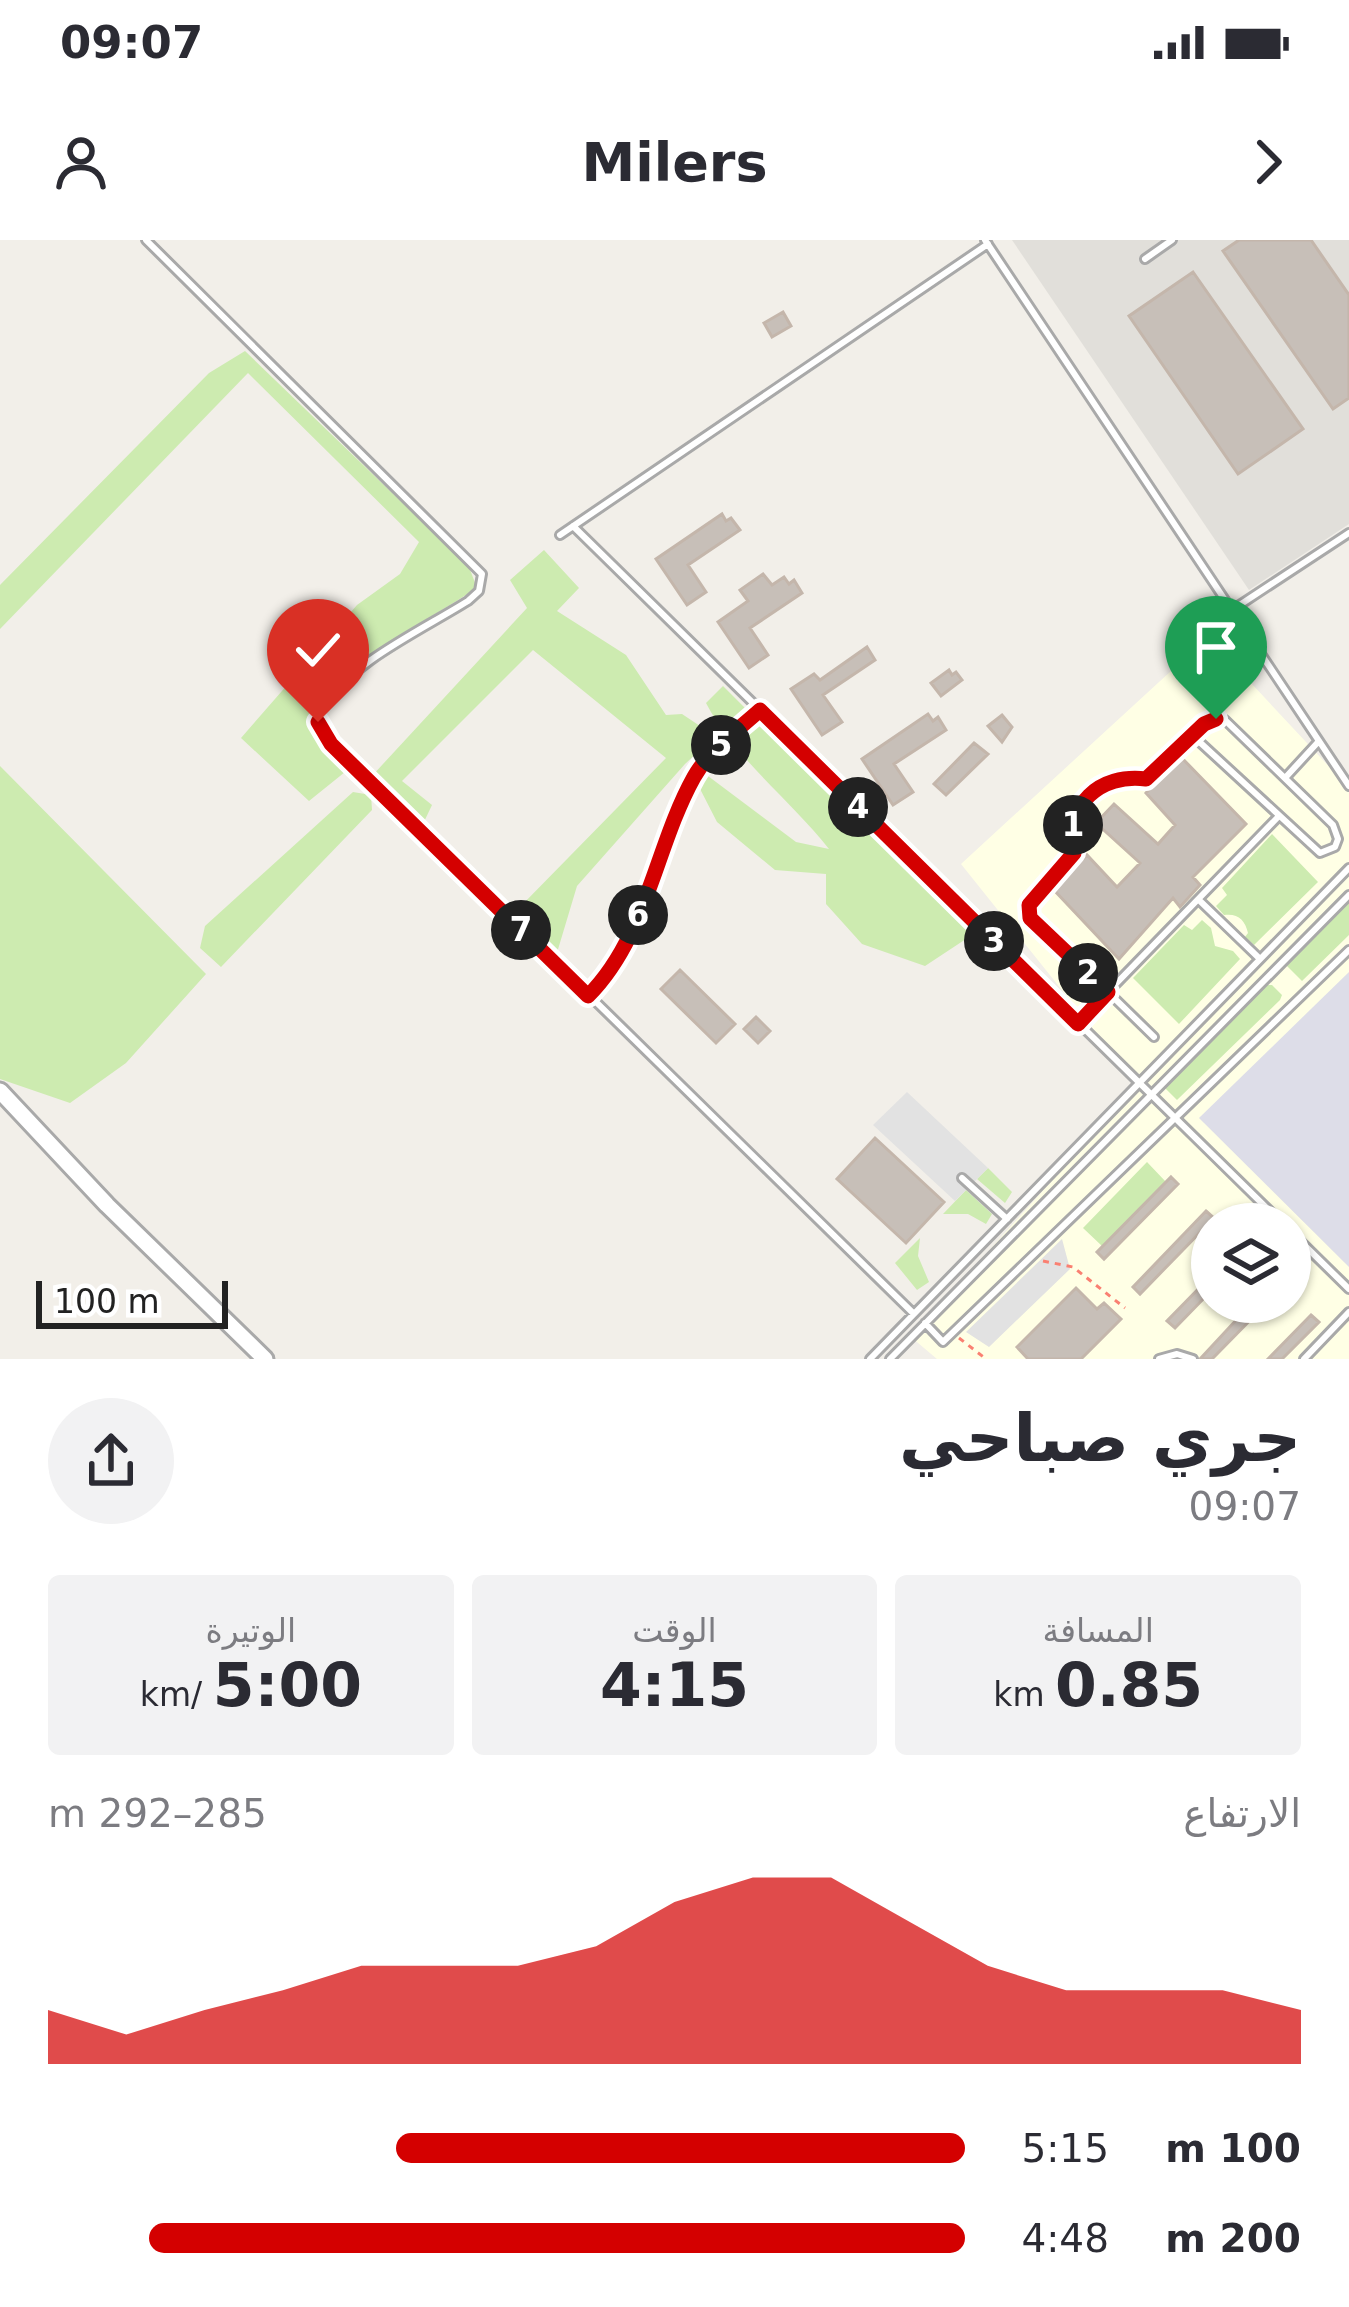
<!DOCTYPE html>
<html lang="ar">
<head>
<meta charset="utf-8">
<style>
  :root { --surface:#fff; --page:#f2f2f3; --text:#2b2b33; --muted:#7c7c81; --accent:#d40000 }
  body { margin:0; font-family:"DejaVu Sans","Noto Naskh Arabic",sans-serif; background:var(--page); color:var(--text); direction:rtl; height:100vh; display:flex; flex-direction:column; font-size:45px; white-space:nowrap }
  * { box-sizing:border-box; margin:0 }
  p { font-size:39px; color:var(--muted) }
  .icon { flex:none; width:66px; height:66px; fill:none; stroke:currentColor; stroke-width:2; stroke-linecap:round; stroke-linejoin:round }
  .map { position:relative; height:1119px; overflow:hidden; direction:ltr }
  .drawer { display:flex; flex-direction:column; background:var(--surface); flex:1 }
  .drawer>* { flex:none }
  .tools { position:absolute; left:1191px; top:963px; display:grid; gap:24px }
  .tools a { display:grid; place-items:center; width:120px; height:120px; border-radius:50%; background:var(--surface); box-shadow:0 3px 9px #0004; font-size:60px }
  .scale { position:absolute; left:36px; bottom:30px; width:192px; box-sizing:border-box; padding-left:12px; border:6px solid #222; border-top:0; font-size:33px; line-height:42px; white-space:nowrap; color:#222; -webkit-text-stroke:9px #fff; paint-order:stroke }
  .pin { position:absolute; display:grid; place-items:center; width:102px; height:102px; color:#fff; margin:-123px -51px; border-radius:50% 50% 50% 0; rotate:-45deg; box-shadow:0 0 12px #0007 }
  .pin .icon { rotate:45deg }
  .km { position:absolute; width:60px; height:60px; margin:-30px; border-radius:50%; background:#222; color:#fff; font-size:33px; line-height:60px; text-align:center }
  .round { display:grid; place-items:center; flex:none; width:126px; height:126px; border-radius:63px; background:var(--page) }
  .overview { display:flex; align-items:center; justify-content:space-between; height:204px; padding:0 48px }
  h1 { font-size:66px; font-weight:600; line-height:90px }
  .metrics { display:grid; grid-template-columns:repeat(3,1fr); gap:18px; height:204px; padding:12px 48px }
  .metrics div { display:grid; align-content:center; border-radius:12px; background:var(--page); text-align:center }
  .metrics b { font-size:60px; font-weight:600 }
  .metrics small { font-size:33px; font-weight:400 }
  .metrics p { font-size:33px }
  .chart { height:336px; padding:24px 48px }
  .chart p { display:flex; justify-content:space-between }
  .chart svg { width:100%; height:216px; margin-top:12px; fill:var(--accent); opacity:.7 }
  ul { padding:0 48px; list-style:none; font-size:39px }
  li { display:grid; grid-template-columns:192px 144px 1fr; align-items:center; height:90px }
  li i { height:30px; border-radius:15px; background:var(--accent) }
  .status { display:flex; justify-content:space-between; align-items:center; height:84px; padding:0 60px; background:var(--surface); direction:ltr }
  .status svg { height:33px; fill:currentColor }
  header { display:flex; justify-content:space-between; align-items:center; height:156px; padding:0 48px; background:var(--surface); font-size:54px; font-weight:600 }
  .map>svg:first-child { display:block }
</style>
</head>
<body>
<div class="status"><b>09:07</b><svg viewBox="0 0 49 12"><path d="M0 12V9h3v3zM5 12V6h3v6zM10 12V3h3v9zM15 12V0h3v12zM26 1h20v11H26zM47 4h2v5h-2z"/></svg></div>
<header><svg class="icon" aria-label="forward" viewBox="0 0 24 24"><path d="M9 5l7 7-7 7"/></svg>Milers<svg class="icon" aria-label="person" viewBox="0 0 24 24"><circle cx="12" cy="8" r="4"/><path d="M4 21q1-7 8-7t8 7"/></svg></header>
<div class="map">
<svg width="1349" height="1119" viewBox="0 0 1349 1119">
  <rect width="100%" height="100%" fill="#f2efe9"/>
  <path fill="#ffffe5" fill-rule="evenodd" d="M1208,397L1349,548V1119H937L911,1097L1138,845L961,624ZM1212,984H1290V1062H1212Z"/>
  <path fill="#e1dfda" d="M1012,0H1349V284L1249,350Z"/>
  <path fill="#cdebb0" d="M245,111L469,327L477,348C428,380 328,432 307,484L345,532L309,561L241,498L357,365L400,334L419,302L248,133L0,389V345L209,133Z
    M544,310L579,348L557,371L626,415L666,475L682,474L715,496L685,524L577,646L556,716L509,668L520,667L666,518L533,410L402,541L432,565L422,586L371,537L527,368L510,340Z
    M723,446L972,695L925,726L862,704L826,664V634L775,630L717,582L697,543L704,533L796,602L829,609C790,559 735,519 706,463Z
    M0,526L206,734L126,823L70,863L0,839Z
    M353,552L371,555L372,570L221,727L200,708L205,686Z
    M1272,594L1318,642L1254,705L1245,697L1248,693C1245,680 1238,673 1224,675L1216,666L1227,655L1222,648Z
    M1349,660V695L1302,741L1286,725Z
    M1202,680L1211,688L1215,706L1233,711L1240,719L1179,784L1133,738L1184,685L1192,690Z
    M1265,745H1272L1282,755L1280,760L1177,860L1164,847Z
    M1147,922L1166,942L1102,1006L1083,988Z
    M988,928L1012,952L1005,963L977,939Z
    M966,950L992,974L986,984L968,974H943Z
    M920,998L918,1016L929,1042L917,1050L895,1023Z"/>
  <path fill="#e2e2e2" d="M907,852L988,928L955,961L873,885Z
    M1062,999L1070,1029L989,1107L966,1092Z"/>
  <path fill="#dddde8" d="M1349,732V1027L1199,878Z"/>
  <path fill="#c7bfb8" stroke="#c4b6ab" stroke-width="3" d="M1239,0H1311L1349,55V158L1333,169L1223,11Z
    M1193,32L1303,189L1238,234L1129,76Z
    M783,72L791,86L772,97L764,83Z
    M722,274L726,281L731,278L740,290L688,325L706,352L687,365L656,319Z
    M763,334L772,345L784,337L789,344L794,340L802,353L750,388L768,415L749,428L718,382L748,361L740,350Z
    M867,407L875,420L823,455L842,482L822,495L791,449L814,434L820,440Z
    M949,430L952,435L956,432L962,440L941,456L931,443Z
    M928,474L933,481L938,477L946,490L894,524L913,552L893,565L862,519Z
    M1002,475L1012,487L1002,502L988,486Z
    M974,503L988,514L946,555L934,544Z
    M1180,516L1246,584L1193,637L1200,645L1180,667L1173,658L1119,719L1053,649L1087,615L1117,647L1140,623L1096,583L1114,564L1158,604L1175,585L1146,553Z
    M680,730L735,784L716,803L661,749Z
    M756,777L770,791L758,803L744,789Z
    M875,898L944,962L906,1003L837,939Z
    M1171,937L1178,944L1104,1019L1097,1012Z
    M1206,971L1214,978L1140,1054L1133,1047Z
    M1212,1035V1050L1175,1088L1167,1081Z
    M1076,1048L1097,1069L1104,1063L1121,1079L1081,1119H1028L1017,1107Z
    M1253,1062H1268L1212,1119H1200Z
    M1311,1075L1319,1082L1282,1119H1268Z"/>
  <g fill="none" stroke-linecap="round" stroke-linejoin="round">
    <defs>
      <path id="service" d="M146,0L482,334L479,351L468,361C418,392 354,421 319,469L322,493L914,1074
        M985,0L1349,546
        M1145,19L1172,0
        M573,286L1283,984
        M560,295L988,4
        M1232,370L1349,293
        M1192,495L1320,613L1335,607L1338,599L1333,585L1225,480C1196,478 1166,520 1146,539C1100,533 1064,565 1074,613L1032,659L1030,678L1108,752L1278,577
        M1285,538L1319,501
        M1200,661L1260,719
        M1078,784L1108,752L1154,797
        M962,938L1007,979
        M1290,991L1349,1049
        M925,1083L943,1102L1349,710
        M870,1119L1349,628
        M890,1119L1349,655
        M1159,1119L1177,1114L1193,1119
        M1304,1119L1349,1072"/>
      <path id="tertiary" d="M0,851L107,965L265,1119"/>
    </defs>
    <use href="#service" stroke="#a9a9a9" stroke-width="12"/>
    <use href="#tertiary" stroke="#a9a9a9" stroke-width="21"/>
    <path stroke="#fa8072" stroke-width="3" stroke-dasharray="6 6" stroke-linecap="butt" d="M597,748L633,689L697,531L754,475
      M1043,1021L1073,1027L1125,1068
      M959,1098L986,1119"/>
    <use href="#service" stroke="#fff" stroke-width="6"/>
    <use href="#tertiary" stroke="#fff" stroke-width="15"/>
  </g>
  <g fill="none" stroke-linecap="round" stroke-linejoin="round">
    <defs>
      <path id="route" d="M318,482L331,504L588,756C647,697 655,607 694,537C709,510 738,490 760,470L1078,784L1108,752L1030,678L1029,665L1074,613C1064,565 1100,533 1146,539L1204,484L1216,479"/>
    </defs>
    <use href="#route" stroke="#fff" stroke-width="24"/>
    <use href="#route" stroke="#d40000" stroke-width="15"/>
  </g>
</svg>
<div class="tools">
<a><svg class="icon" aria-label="layers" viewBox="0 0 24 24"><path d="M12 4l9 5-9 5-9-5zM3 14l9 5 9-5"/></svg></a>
</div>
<div class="scale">100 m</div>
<div class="pin" style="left:1216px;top:479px;background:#1e9e55"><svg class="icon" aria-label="arrive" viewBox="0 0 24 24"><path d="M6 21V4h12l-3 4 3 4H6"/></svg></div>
<div class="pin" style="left:318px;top:482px;background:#d93025"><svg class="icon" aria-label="check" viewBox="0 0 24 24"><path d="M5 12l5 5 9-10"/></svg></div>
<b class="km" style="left:1073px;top:585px">1</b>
<b class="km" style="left:1088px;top:733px">2</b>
<b class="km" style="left:994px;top:701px">3</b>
<b class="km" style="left:858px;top:567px">4</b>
<b class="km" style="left:721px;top:505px">5</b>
<b class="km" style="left:638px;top:675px">6</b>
<b class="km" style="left:521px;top:690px">7</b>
</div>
<section class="drawer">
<div class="overview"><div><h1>جري صباحي</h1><p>09:07</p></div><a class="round"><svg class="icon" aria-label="share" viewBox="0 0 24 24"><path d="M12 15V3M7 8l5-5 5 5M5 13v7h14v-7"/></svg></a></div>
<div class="metrics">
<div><p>المسافة</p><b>0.85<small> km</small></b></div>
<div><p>الوقت</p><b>4:15</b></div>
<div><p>الوتيرة</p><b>5:00<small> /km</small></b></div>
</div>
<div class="chart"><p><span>الارتفاع</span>285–292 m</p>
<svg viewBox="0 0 160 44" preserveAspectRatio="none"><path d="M0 44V33L10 38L20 33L30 29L40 24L50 24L60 24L70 20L80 11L90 6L100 6L110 15L120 24L130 29L140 29L150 29L160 33V44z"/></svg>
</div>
<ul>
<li><b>100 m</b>5:15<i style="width:62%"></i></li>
<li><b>200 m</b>4:48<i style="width:89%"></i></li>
</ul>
</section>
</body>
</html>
